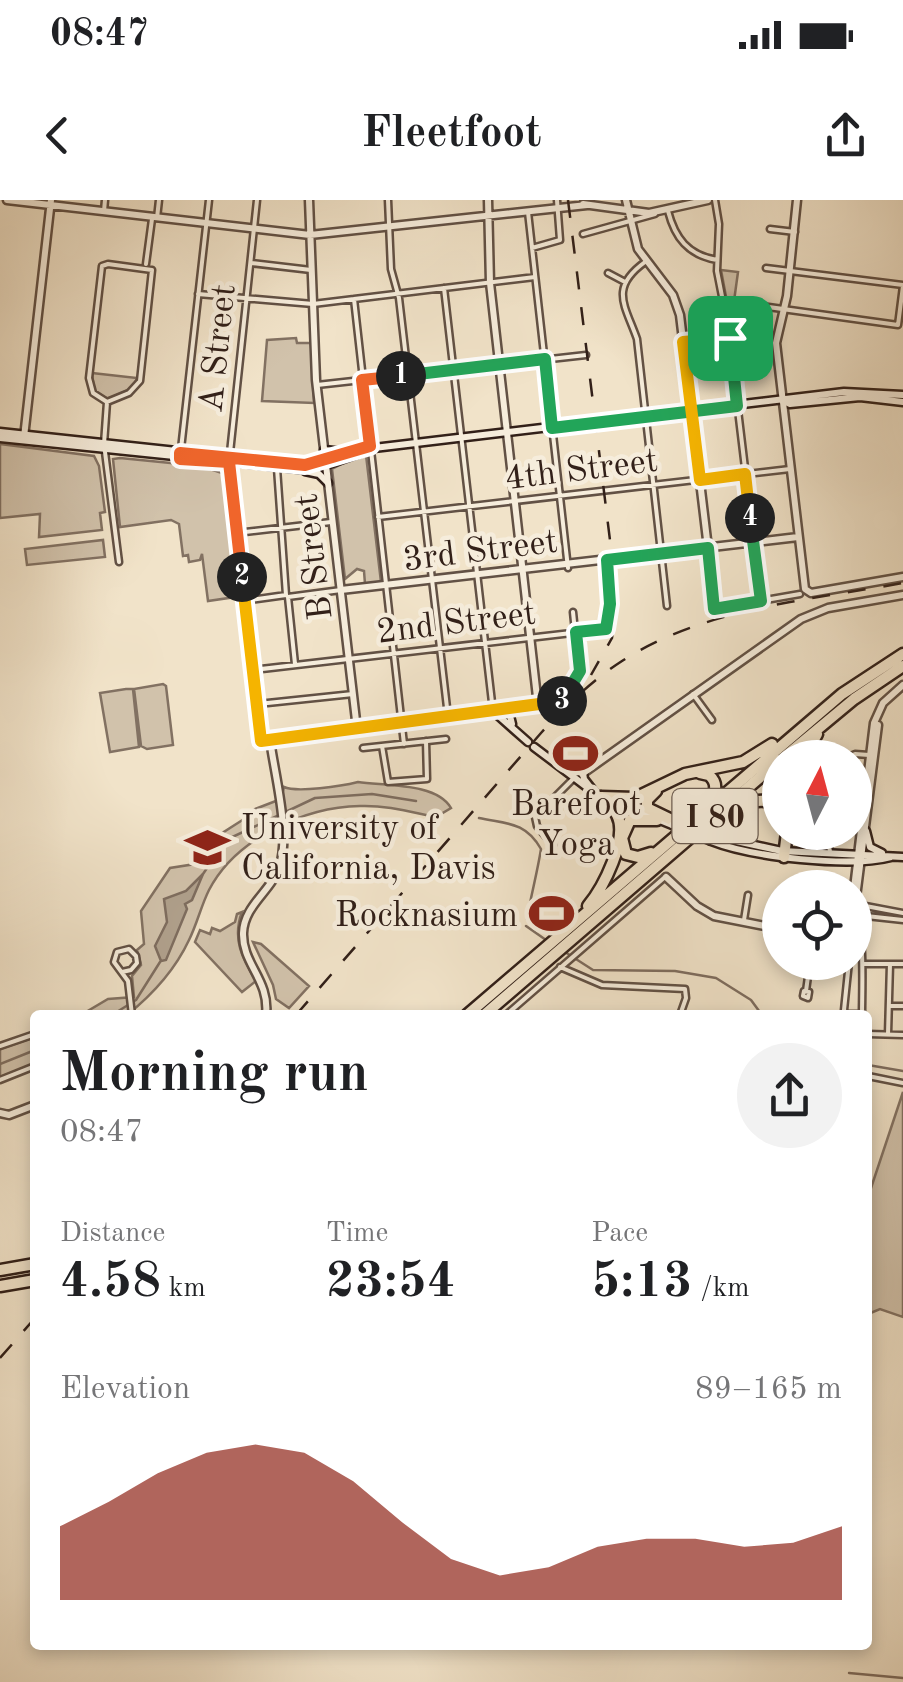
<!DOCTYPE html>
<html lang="en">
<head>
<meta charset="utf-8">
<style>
  :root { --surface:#fff; --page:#f2f2f2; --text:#202124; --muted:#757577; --accent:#8f2418 }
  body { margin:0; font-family:"Old Standard TT",serif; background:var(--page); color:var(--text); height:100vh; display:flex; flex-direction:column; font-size:38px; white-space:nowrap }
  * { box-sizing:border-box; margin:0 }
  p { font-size:32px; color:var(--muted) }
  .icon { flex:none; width:55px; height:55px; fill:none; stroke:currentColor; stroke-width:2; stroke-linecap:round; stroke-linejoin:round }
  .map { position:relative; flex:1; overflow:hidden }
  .side { position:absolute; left:30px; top:810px; width:842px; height:640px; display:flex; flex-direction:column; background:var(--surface); border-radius:10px; box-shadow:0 5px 15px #0003 }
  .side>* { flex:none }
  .needle { width:65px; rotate:6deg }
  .fabs { position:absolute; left:762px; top:540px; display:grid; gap:20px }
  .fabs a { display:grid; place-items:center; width:110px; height:110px; border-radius:50%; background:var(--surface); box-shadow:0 5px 15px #0003; font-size:50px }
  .pin { position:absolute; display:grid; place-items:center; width:85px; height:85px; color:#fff; margin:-42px; border-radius:20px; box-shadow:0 5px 15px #0006 }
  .km { position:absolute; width:50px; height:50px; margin:-25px; border-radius:50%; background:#222; color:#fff; font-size:28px; line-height:50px; text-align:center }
  .round { display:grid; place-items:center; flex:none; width:105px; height:105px; border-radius:52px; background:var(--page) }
  .summary { display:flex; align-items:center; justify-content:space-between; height:170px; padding:0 30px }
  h1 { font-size:55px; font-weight:600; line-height:75px }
  .stats { display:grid; grid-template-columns:repeat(3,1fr); gap:15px; height:170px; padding:10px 30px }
  .stats div { display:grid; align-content:center }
  .stats b { font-size:50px; font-weight:600 }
  .stats small { font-size:28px; font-weight:400 }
  .stats p { font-size:28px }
  .chart { height:280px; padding:20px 30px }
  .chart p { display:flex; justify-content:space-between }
  .chart svg { width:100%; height:180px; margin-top:10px; fill:var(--accent); opacity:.7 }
  .status { display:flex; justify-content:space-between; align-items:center; height:70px; padding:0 50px; background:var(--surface); direction:ltr }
  .status svg { height:28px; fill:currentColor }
  header { display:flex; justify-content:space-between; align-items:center; height:130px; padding:0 30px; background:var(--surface); font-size:45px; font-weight:600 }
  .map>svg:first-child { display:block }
</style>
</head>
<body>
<div class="status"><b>08:47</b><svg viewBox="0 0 49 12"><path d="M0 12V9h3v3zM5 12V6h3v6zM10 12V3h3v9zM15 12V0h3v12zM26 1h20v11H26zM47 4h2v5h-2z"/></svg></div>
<header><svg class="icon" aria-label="back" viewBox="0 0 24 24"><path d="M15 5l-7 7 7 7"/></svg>Fleetfoot<svg class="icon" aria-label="share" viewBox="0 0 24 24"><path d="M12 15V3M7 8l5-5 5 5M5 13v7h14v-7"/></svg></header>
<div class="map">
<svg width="903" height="1482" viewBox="0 0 903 1482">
  <rect width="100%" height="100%" fill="#f1e3c9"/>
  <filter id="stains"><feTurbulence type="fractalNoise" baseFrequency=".002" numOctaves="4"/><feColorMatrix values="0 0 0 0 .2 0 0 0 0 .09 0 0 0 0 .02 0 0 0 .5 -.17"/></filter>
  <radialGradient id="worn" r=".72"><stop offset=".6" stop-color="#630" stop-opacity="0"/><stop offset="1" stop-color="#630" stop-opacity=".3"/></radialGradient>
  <path fill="#d1c2ab" stroke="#827162" stroke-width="2.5" d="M721,70L738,72L731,123Z
    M296,138L297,143H311L314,203L262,201L267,140Z
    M92,173L137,178L133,188L108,199L94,191Z
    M0,244L94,256L99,266L105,312L100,313L102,330L39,337L40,314L0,318Z
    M366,255L381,382L365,384L364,371L357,369L345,379L332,269L355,257Z
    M120,258L201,266L222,273L226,280C230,311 233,342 234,373C235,384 239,386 235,397L208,401L202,354L200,360L189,362L188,355L183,356L179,324L171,320L120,327L113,259Z
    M103,340L105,357L27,365L25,349Z
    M163,484L166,486L173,545L147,549L141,546L134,489Z
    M126,489H133L139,547L110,552L100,493Z
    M358,582C387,586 437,583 451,608L436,617C411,612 386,605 360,606C305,607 236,638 209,690C201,706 197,724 189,740C175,770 152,795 127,815H81L108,799L134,797L132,776L141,765L137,750L144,744L141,711L170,668L195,664L216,637L255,612V609L281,599L284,587C297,593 342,586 358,582Z
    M242,712C232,738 242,759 256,781L242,792L195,742L200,730L210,734L212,728L220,731L235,722L237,714Z
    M253,742L261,744L309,786L289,808L276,799L273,785Z
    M35,837V864L0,877V849Z
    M903,892V1117L880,1109L868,1114V997Z"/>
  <path fill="#b0a18d" stroke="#7e6d5f" stroke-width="2.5" d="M203,674L192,700L185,704L187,709L166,760L161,761L155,746L167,722L164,699L186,691Z"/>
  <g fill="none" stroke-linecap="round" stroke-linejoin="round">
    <path stroke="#7e6d5f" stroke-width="2.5" d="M479,618C506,624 525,621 541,649C537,674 531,695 527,719
      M203,674L226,640L315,598L372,594L416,601
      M526,726L546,740
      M565,752L593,770L675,771L716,778L751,800L762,815
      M112,815L136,800L160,762
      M0,864L35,850
      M868,865L903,871
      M849,1473L903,1478"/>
    <defs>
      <path id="minor" d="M257,0L229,262L261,541
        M388,0L391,69L399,98L448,516
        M715,0L719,24L717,71L728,127L761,401
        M104,11L105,0
        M668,11C675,38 688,55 717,60
        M528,12L568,368
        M157,18L159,0
        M770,29L795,32
        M583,34L655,14
        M532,48L560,40L557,0
        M645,62C609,88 625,105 637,139L667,406
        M251,63L311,70
        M146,64L152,19
        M766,68L903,85
        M608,73L625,82
        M444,88L493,511
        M198,94L313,104L535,77
        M354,99L404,544
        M761,106L898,125L903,86
        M683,142L728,138
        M317,185L586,155
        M107,202L93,193L89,178L102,66L108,64L152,70L140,181L129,193L107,202L104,244L119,362
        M181,249L209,0
        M378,317L790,269
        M236,333L331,322
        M708,348L714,409L800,394
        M244,401L286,395L277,268
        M295,464L288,397L341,390
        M253,470L606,429L610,404L607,360
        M693,494L712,520
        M258,504L353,494
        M538,506L561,501L579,471L573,412
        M382,546L388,582L427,579L426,541
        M363,548L446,539
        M846,558L855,554L869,555
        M827,632L830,652
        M553,645L537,626L535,617L573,579
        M855,704L903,713
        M855,713C865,731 862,792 862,815
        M857,715L903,720
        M744,720L748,695
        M849,762L844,810L846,814H862
        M863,764H903
        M560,767L602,785L685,789L686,798L680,815
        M122,772L131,770L137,763L136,756L129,749L117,752L114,762L128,781L132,815
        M804,791L809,792L808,798L803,796Z
        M806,791L810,762
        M889,806H903
        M506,815L665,677
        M868,834L903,835
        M888,834L890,764
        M0,846L35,834
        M868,876L903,883
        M0,880L35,866"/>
      <path id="tertiary" d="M7,0L310,35L587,5
        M309,0L316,180L357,529
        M626,0L638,49L673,95L680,115L708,348
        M797,0L787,96L776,143L805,389L811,393L903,377
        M583,4L649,13L708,0
        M24,237L51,0
        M341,390L798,337
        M582,574L801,419L828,408L903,395
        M666,677L697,706L714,716L780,729
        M854,688L874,523L883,503L903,485
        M855,705L878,525
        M266,815C270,780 242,764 243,733C244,705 272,691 280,665C290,631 275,576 270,540L538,506L490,83L488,0
        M0,913L9,915L35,905"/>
      <path id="secondary" d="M784,201L790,204L860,197L903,202
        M0,232L306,265
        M0,238L299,269L326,265L374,248L844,192L903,195
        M324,250L344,252
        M305,271L319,274L328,283
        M493,511L528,542
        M512,524L510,516L515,508
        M534,547L596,594L672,625
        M583,573L584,579L595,593
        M866,631L870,647L882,653
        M718,637L782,651L903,657
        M711,641C751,657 850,668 891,657"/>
      <path id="motorway" d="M783,558L854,499L903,466
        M804,558L817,534
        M700,573L709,575C719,584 716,594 706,603
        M656,591L647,600V608L676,622
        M601,597L635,598L685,574L743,562L772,544
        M704,635C726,619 754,586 780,608
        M651,653L638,657L626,654L622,638L630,620H657
        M784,657L787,632
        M588,706C603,688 629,638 617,615C613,607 605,605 601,597
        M467,815L842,494L903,454
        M484,815L780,560
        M0,1070L35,1064
        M0,1086L35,1080"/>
    </defs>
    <use href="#minor" stroke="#625145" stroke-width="9"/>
    <use href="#tertiary" stroke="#625145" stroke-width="11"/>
    <use href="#secondary" stroke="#322019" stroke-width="11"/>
    <use href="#motorway" stroke="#322019" stroke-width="15"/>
    <use href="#minor" stroke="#f6eddc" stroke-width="4"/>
    <use href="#tertiary" stroke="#f6eddc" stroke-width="6"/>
    <use href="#secondary" stroke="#f6eddc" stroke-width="6"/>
    <use href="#motorway" stroke="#f1e3c9" stroke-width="10"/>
    <path stroke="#322019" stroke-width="2.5" stroke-dasharray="18 18" stroke-linecap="butt" d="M568,0L617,397L612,438L591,475
      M296,815L541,533C566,506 591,481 622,461C704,408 809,400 903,383
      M0,1158L35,1118"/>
    <defs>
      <path id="secondary-bridge" d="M672,625L711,641"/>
      <path id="motorway-bridge" d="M676,622L717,637"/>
    </defs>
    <use href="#secondary-bridge" stroke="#322019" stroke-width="11" stroke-linecap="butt"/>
    <use href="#motorway-bridge" stroke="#322019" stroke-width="15" stroke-linecap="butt"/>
    <use href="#secondary-bridge" stroke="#f6eddc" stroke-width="6"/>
    <use href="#motorway-bridge" stroke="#f1e3c9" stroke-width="10"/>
  </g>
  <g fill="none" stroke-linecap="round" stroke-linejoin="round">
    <defs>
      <path id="split-1" d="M401,176L545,159L552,228L737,206L730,138"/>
      <path id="split-2" d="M242,377L229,262L180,259V253L305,265L370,246L362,180L401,176"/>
      <path id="split-3" d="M242,377L261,541L562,501"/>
      <path id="split-4" d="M562,501L580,471L576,432L606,429L610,404L607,360L708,348L714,409L756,402L761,401L750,318"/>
      <path id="split-5" d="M730,138L683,142L700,280L745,274L750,318"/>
    </defs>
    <use href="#split-1" stroke="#fff" stroke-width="20"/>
    <use href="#split-2" stroke="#fff" stroke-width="20"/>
    <use href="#split-3" stroke="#fff" stroke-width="20"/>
    <use href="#split-4" stroke="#fff" stroke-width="20"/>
    <use href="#split-5" stroke="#fff" stroke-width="20"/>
    <use href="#split-1" stroke="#22a559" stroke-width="12"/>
    <use href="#split-2" stroke="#f0652b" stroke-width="12"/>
    <use href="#split-3" stroke="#f5b400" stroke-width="12"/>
    <use href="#split-4" stroke="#22a559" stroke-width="12"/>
    <use href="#split-5" stroke="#f5b400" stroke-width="12"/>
  </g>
  <defs>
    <symbol id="stadium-bare" viewBox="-9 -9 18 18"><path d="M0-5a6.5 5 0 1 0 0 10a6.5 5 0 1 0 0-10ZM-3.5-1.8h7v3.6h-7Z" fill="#8f2418" stroke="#f6eddc" stroke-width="2.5" paint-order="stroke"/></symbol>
    <symbol id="university-bare" viewBox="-9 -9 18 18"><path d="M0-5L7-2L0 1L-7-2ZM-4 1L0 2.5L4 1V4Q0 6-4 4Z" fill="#8f2418" stroke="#f6eddc" stroke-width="2.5" paint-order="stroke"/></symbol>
  </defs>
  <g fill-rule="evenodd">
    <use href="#stadium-bare" x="544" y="522" width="63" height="63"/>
    <use href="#university-bare" x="176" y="616" width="63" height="63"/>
    <use href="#stadium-bare" x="520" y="682" width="63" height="63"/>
  </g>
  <g text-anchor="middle" stroke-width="9" stroke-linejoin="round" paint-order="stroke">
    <rect fill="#f6eddc" stroke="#6d5e54" stroke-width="2.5" x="672.5" y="589" width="85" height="54" rx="8"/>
    <g font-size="32" font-weight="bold" fill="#322019">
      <text x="715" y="627">I 80</text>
    </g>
    <g font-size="35" fill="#322019" stroke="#f6eddc">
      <text transform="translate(216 148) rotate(-84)" y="12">A Street</text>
      <text transform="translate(581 268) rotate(-7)" y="12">4th Street</text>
      <text transform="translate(480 349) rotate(-7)" y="12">3rd Street</text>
      <text transform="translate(312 357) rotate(-97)" y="12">B Street</text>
      <text transform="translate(456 421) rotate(-7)" y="12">2nd Street</text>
    </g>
    <g font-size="35" fill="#322019" stroke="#f6eddc">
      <text x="576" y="615">Barefoot<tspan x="576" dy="40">Yoga</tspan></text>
      <text x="241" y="639" text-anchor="start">University of<tspan x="241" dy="40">California, Davis</tspan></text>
      <text x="518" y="726" text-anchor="end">Rocknasium</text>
    </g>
  </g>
  <rect width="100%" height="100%" filter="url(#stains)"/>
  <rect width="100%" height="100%" fill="url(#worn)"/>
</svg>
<div class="fabs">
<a><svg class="needle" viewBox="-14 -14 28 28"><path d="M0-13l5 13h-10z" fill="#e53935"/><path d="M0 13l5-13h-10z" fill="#757577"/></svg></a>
<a><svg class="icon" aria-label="locate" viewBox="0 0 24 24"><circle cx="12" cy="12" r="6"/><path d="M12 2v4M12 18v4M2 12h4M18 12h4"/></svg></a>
</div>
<div class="pin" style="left:730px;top:138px;background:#1e9e55"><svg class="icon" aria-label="arrive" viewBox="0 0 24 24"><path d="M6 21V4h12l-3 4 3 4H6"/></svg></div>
<b class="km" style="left:401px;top:176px">1</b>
<b class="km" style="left:242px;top:377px">2</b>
<b class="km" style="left:562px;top:501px">3</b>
<b class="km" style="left:750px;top:318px">4</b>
<section class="side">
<div class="summary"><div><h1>Morning run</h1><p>08:47</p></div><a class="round"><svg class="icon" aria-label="share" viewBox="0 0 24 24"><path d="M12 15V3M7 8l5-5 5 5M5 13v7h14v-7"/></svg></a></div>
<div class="stats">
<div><p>Distance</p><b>4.58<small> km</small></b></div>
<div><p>Time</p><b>23:54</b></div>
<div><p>Pace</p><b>5:13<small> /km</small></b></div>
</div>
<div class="chart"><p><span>Elevation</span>89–165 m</p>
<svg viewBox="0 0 160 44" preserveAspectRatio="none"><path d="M0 44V26L10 20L20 13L30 8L40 6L50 8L60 15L70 25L80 34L90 38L100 36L110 31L120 29L130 29L140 31L150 30L160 26V44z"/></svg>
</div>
</section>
</div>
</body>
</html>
